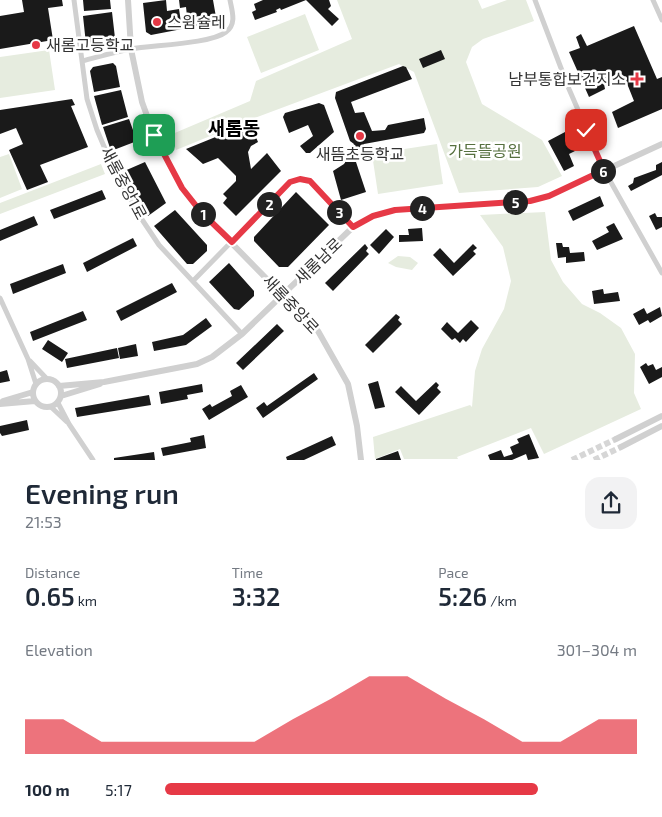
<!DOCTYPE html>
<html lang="en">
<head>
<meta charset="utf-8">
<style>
  :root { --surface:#fff; --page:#f2f2f3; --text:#1f2937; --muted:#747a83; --accent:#e63946 }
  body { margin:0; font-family:"Exo 2","Noto Sans KR",sans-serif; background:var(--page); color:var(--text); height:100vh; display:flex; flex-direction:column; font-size:19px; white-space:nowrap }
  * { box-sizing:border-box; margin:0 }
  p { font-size:16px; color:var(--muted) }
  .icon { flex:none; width:28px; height:28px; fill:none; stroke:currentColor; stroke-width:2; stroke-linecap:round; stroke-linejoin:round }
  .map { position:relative; height:460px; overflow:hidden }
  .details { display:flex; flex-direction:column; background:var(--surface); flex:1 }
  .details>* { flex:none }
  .pin { position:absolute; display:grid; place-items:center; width:42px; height:42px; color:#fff; margin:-21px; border-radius:10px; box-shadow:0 2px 8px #0006 }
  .km { position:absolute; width:25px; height:25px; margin:-12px; border-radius:50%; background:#222; color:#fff; font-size:14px; line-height:25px; text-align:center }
  .round { display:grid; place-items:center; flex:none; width:52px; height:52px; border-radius:15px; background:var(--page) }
  .head { display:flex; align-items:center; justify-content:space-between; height:85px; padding:0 25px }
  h1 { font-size:28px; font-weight:600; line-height:38px }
  .metrics { display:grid; grid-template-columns:repeat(3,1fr); gap:8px; height:85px; padding:5px 25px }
  .metrics div { display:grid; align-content:center }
  .metrics b { font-size:25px; font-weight:600 }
  .metrics small { font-size:14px; font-weight:400 }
  .metrics p { font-size:14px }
  .chart { height:140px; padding:10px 25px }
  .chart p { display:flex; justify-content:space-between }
  .chart svg { width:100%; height:90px; margin-top:5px; fill:var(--accent); opacity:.7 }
  ul { padding:0 25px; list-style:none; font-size:16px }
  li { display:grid; grid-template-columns:80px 60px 1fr; align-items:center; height:38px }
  li i { height:12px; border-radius:6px; background:var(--accent) }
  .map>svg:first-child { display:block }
</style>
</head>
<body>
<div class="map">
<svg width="662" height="460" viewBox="0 0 662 460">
  <rect width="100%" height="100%" fill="#fff"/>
  <path fill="#e6ecdf" d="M337,0H478L482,9L507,0H526L534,21L483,39L472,47L466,62L482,104L542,140L562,176L538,187L459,193L414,72L399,64L252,119L176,150L170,135L250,101L256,81L352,39Z
    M305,14L319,50L261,73L247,37Z
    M49,50L55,90L0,98V57Z
    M437,144L443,184L378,194L372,154Z
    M9,154L22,189L0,198V157Z
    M101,164L105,174L0,214V203Z
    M545,212L551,260L563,282L582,304L600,313L621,328L635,354L634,393L641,409L544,454L531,428L457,457L458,459H404L400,449L375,459L373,437L470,405L472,407L475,371L482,349L504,309L511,281L503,247L480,215Z
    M398,256L410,257L418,263L412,270L396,267L388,263Z"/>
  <path fill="#1a1a1a" d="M22,0H62L63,6L48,8L53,40L0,49V16L24,12Z
    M83,0H110L111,9L84,11Z
    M166,0L167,11L179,9L182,29L151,35L146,32L143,3Z
    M179,0H213L216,17L213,23L184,28L182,16H187L186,7L180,8Z
    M263,0H329L331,6L328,9L339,19L332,26L306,0L281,10L280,8L276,10L277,12L255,20L252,12L256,10L254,4Z
    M112,12L115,38L110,45L91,48L86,44L83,16Z
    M634,26L657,79L662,77V109L618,128L612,112L634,101L624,76L604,84L605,89L589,97L569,52L580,48L576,37L581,34L587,46Z
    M441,50L445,59L423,68L419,59Z
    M113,63L116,66L120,87L94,92L90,71L93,67Z
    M403,66L406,67L412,79L351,102L355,113L364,112L372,131L385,130L388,125L424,118L426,129L424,133L364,144L355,159L366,192L341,200L333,171L344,164L354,144L350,141L335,98L336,92Z
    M121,90L128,117L102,125L94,96Z
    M72,99L75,105L71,106L88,147L40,165L48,182L27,190L9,150L23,144L16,128L0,134V110Z
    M319,103L324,105L334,132L310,153H306L300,146L313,136L308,125L289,133L283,117L285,113Z
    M129,119L137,141L111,151L103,127Z
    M250,123L258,142L251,146L248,152L251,169L267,153L281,171L236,216L223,203L227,198L223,194L236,181V176L218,158L203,164L186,149Z
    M565,132L575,151L569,154L574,166L564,171L548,141Z
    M145,162L166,203L148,216L122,172Z
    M662,162V175L631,191L628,186L633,183L634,178L656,170V165Z
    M102,190L106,199L54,219L50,210Z
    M296,192L329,225L288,267H279L254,241V237Z
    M600,196L604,206L573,221L568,211Z
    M175,210L207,245V251L193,264H187L154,226Z
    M655,213L657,217H662V227L656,230L649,216Z
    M34,216L38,225L0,241V230Z
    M614,223L623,239L597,250L592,241L609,232L606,227Z
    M422,228L423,241L399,242V235H409L408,229Z
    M386,229L394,237L379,254L370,245Z
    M133,238L137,246L87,272L83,263Z
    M556,243H562L563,247H569L570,253L584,252L585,261L566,263V257L558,258Z
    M365,244L368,248L366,251L369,254L333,291L325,283Z
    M473,244L477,248L473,251L476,254L453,276L433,255L440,248L454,263Z
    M229,263L254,291V296L239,310L234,309L209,282Z
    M63,264L66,273L13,294L10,284Z
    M172,283L177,292L121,321L116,311Z
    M603,289L604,294L618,292L620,301L594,304L592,291Z
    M660,307L662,316L650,323L648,320L639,325L633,314L644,308L647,314Z
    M83,311L87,320L33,341L30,332Z
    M396,314L400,317L398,320L402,324L373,353L365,345Z
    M206,318L212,326L186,345L154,351L152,342L183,335Z
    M471,320L479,328L466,342L463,339L460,343L455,338L452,340L441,329L447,322L458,333Z
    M277,324L284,331L243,370L236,363Z
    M48,340L68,353L62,362L42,349Z
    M136,344L138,356L120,359L118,348Z
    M117,348L119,358L67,368L65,359Z
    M646,363L648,366L653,364L656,370L662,367V377L649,384L640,367Z
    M7,370L10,381L0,383V372Z
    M314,373L318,379L263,418L256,408L264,402L267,406Z
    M378,381L385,407L375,409L368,384Z
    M436,382L439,385L437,388L441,392L419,415L395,392L401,386L416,401Z
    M202,384L203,392L187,395L188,399L161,404L159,392Z
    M241,385L248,397L209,420L202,409L210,404L212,407L232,396L230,391Z
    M149,395L151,405L77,417L75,408Z
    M27,420L29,430L2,436L0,433V426Z
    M529,434L539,458L528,460L526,454L512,460H490L488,455L501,450L504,457L513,454L510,447L519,443L517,439Z
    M204,435L206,448L163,456L161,448L191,442L190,438Z
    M332,436L336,445L304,460H287L286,457Z
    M398,451L401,460H376V459Z
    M154,452L155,460H114V458Z"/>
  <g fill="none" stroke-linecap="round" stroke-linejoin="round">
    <path stroke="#d6d6d6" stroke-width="6" stroke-dasharray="6 3" stroke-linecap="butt" d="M572,460L616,439
      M594,460L621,447"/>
    <path stroke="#d0d0d0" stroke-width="5" d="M74,0L87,99L97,130L114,170L139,215L159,245L242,334
      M535,0L569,89L604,170L662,273
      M653,0L662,20
      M82,61C98,57 114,52 131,49C152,45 211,44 226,32C237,24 232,11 230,0
      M193,281L290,182L300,179L310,181L353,227
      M0,298L28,359L36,384
      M30,361L47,379
      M58,403L69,424L93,460
      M51,407L67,422"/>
    <path stroke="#d0d0d0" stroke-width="6" d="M128,0L131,49L142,102L154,135L169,167L182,188L201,212L318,331L348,384L357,426L361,460
      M33 393a14 14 0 1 1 28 0a14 14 0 1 1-28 0Z
      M59,386L104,382L197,364L212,357L242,334L353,227L373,216L395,210L530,201L549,196L662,144
      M61,396L100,384
      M3,401L33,392
      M0,404L35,401
      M616,439L662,416
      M621,447L662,426"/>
  </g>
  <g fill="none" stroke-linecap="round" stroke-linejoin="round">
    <defs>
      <path id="route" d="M154,135L182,188L201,212L232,242L290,182L300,179L310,181L353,227L373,216L395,210L530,201L549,196L604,170L586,130"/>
    </defs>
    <use href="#route" stroke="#fff" stroke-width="10"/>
    <use href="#route" stroke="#e63946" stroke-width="6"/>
  </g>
  <g fill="#e63946" stroke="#fff" stroke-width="2">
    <circle cx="157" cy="22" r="5"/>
    <circle cx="36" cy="45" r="5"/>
    <path d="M634.5 71.5h5v5h5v5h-5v5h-5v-5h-5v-5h5z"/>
    <circle cx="360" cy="136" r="5"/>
  </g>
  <g text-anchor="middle" stroke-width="5" stroke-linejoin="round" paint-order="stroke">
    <g font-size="16" fill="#333" stroke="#fff" text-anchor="start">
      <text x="167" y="28">스윔슐레</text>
      <text x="46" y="51">새롬고등학교</text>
      <text x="626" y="85" text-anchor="end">남부통합보건지소</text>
      <text x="360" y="160" text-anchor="middle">새뜸초등학교</text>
    </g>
    <g font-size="16" fill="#56703f" stroke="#fff">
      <text x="485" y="157">가득뜰공원</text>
    </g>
    <g font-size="16" fill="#333" stroke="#fff">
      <text transform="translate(124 183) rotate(62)" y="6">새롬중앙1로</text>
      <text transform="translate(318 261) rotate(-44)" y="6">새롬남로</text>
      <text transform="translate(291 304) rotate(47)" y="6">새롬중앙로</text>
    </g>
    <g font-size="19" font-weight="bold" fill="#000" stroke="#fff">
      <text x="234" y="135">새롬동</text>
    </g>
  </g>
</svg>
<div class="pin" style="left:154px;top:135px;background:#1e9e55"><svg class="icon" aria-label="arrive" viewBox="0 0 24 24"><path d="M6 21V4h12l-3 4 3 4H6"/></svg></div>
<div class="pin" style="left:586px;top:130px;background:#d93025"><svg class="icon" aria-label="check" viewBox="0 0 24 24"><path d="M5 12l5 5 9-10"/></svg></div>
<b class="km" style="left:203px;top:214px">1</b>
<b class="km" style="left:269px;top:204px">2</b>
<b class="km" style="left:339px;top:212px">3</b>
<b class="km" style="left:422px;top:208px">4</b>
<b class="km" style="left:515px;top:202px">5</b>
<b class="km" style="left:603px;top:171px">6</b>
</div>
<section class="details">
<div class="head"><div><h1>Evening run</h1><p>21:53</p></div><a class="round"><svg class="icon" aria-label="share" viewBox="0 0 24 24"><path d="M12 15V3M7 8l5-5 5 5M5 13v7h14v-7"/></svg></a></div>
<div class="metrics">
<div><p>Distance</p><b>0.65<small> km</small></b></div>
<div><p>Time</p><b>3:32</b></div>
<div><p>Pace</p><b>5:26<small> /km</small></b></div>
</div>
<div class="chart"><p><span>Elevation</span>301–304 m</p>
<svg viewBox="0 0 160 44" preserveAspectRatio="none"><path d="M0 44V27L10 27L20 38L30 38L40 38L50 38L60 38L70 27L80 17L90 6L100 6L110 17L120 27L130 38L140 38L150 27L160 27V44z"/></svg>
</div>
<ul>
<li><b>100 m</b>5:17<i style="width:79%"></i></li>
</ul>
</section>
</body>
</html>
